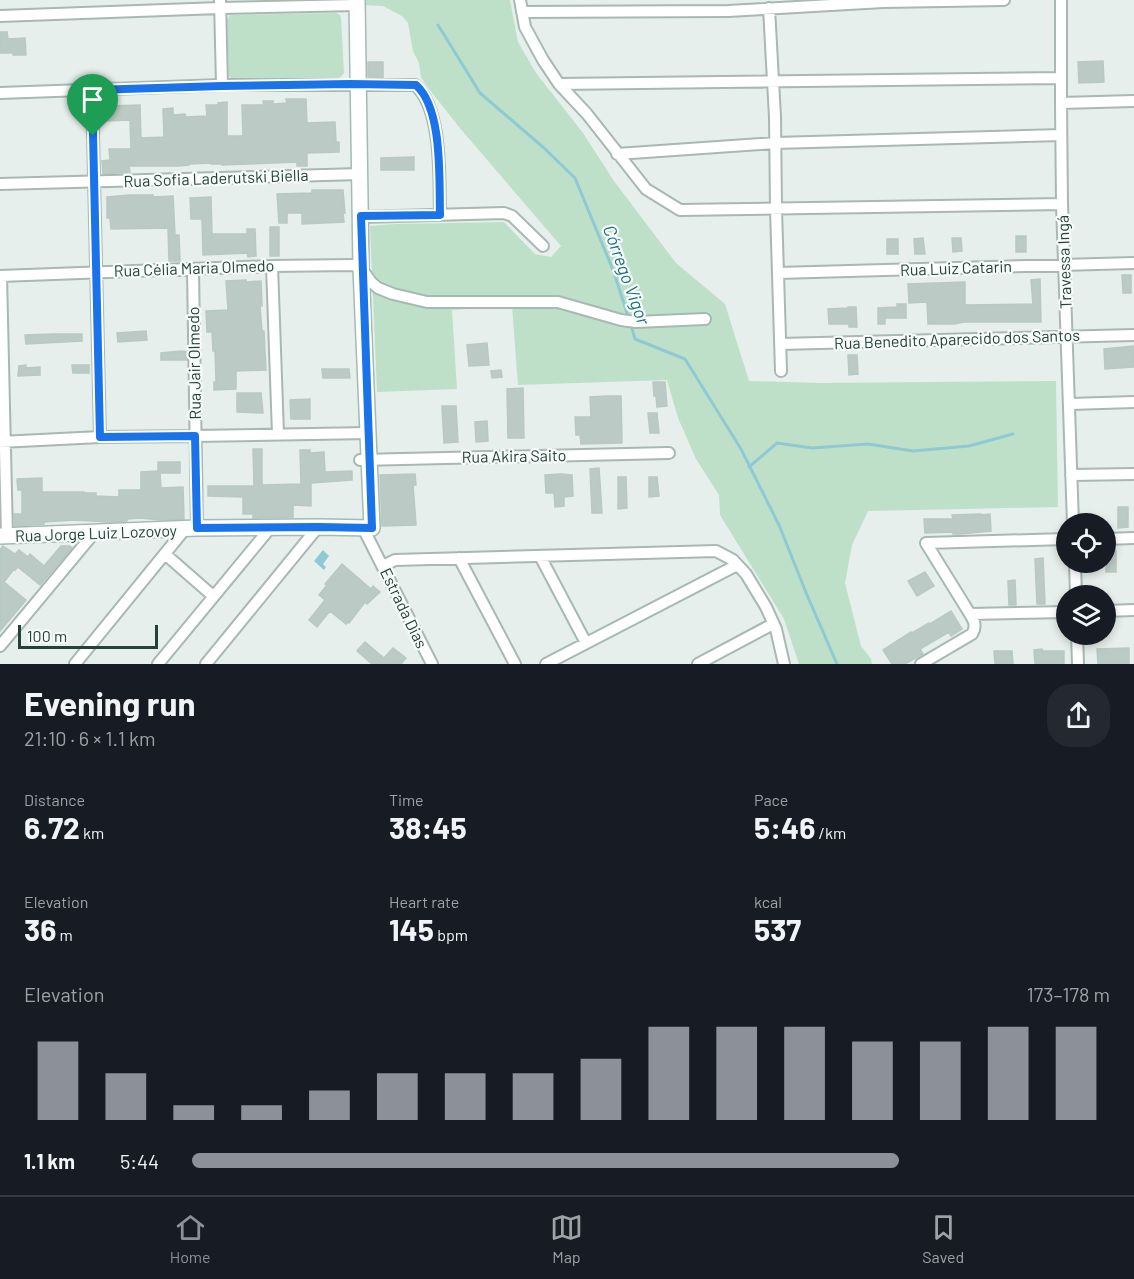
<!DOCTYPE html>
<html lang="en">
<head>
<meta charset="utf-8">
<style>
  :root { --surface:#171b24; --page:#242831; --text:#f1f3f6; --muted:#9ea1a6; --line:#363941; --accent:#8c9099 }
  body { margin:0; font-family:Barlow,sans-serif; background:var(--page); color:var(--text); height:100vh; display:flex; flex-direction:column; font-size:22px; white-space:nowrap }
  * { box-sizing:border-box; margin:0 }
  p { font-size:20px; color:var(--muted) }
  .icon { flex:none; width:33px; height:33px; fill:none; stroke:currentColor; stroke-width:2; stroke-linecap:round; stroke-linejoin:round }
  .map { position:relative; height:664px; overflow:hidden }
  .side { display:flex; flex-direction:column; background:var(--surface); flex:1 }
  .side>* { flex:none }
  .buttons { position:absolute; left:1056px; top:513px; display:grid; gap:12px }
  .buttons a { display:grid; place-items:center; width:60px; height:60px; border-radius:50%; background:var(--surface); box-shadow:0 3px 9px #0003; font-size:30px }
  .scale { position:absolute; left:18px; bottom:15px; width:140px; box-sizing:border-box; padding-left:6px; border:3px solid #24423a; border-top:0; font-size:16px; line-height:21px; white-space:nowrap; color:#24423a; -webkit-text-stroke:4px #f7fbf9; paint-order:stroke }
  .pin { position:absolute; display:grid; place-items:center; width:51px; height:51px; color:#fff; margin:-62px -26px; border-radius:50% 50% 50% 0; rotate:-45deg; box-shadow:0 0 6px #0007 }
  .pin .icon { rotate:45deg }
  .round { display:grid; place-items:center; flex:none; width:63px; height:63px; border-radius:24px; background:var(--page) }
  .headline { display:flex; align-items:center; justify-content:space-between; height:102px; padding:0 24px }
  h1 { font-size:33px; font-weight:700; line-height:45px }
  .metrics { display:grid; grid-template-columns:repeat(3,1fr); gap:9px; height:102px; padding:6px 24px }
  .metrics div { display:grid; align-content:center }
  .metrics b { font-size:30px; font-weight:700 }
  .metrics small { font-size:16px; font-weight:400 }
  .metrics p { font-size:16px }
  .chart { height:168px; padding:12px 24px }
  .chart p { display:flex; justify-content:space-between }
  .chart svg { width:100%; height:108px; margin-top:6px; stroke:var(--accent); stroke-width:6 }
  ul { padding:0 24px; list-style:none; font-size:20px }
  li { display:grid; grid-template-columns:96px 72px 1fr; align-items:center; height:45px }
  li i { height:15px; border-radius:8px; background:var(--accent) }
  .dock { display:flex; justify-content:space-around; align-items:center; height:84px; border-top:2px solid var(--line); background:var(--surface); font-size:16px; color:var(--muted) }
  .dock a { display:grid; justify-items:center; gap:3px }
  .dock .selected { color:var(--accent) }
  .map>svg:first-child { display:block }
</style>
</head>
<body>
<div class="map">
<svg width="1134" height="664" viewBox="0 0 1134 664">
  <rect width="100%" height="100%" fill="#e6efeb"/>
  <path fill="#bfe0c8" d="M362,0H510L518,42L536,73L583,133L614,181L676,263L725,304L749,381L819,383L1056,381L1058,507L868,511L852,545L845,583L861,646L871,659L872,664H799L784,619L720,515L719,495L696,459L678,418L667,380L518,385L512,306L452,310L457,389L377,392L370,226L396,224L504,222L535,254L551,257L561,246L459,127L426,85L421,77L419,63L413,51L408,23L402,16L383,6L362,5Z
    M336,13L340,15L341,18L344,73L340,78L233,80L229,76L227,20L230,15Z"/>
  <path fill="#8ec9d4" d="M323,550L329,556L323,564L326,567L324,570L314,561Z"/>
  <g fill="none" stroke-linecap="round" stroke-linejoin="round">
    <path stroke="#8ec9d4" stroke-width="3" d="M438,25L480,93L544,148L575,178L613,270L629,319
      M631,325L635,339L685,359L741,449L779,525L807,595L837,664
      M749,467L777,443L812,448L868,444L913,451L969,446L1013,434"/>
  </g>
  <path fill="#bbcac4" stroke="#b8c9c2" stroke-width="1.5" d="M0,32H7L8,39L25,38L26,55H13V53H0Z
    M1103,61L1104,82L1079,83L1078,62Z
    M368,62H383V78H368Z
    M286,99H306L307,123L335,122L336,142H339V152L307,153V166H297V162L222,165V164H211V163L189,164V165L179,166H129L130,172L103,174L102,161L110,160L109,149H131L130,120L106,121V106L140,105L141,138L164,137L163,109L173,108V115L185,114L186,117L207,116L206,105H219L218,103L227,102V136H243L242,105H264L263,101H273V104L287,103Z
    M414,157V170H381V158Z
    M312,190H343L345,213H343L344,222L302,224V213H287V223H279L277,194L312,193Z
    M130,195H153V197L173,196L175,235H179L180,261H169L168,228L111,229L110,218H107V197Z
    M211,197L212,234H247V229H255L256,256L248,257L247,253L203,255L202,219H191L190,198Z
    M270,227H279V256H270Z
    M1016,236H1026V252H1016Z
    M923,238L925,254H915L914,239Z
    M952,238H961L962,251L953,252Z
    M887,239H898V254H887Z
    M1122,275H1131V293H1123Z
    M1040,279L1041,322H964L954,324H928L927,302L909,303L908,284L965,282V305L1033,304L1031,280Z
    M246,280V282L261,281L262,306H260L262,331H264L265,352L266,370L236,371V389L214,390V382H216L215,351H213L212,332H207L206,311L228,310L226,281Z
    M897,304H906V318H885V324H878V308L897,307Z
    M848,307H856L857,327H849V324H829L828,309L848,308Z
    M146,331L147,340L118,342L117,333Z
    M54,334H82V341L26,344L25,335Z
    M487,343L489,365L469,366L467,345Z
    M1133,346L1134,367L1105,369L1104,349Z
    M181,351L187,352V360H161V353Z
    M848,355H857L858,374L849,375Z
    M26,365V368L40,367V375L18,376L19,366Z
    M72,365H89V373H73Z
    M322,369H349L350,378H323Z
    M501,370L502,377L492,378L491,371Z
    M653,382H665L667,406L657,407L656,396H654Z
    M523,388L524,438H508L507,389Z
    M237,393H261L263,413L237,412Z
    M606,396H621L622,443L581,444L580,435H576L575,417H591L590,397Z
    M310,399V419H291L290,400Z
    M442,406H456L458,442L444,443Z
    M648,413H657L659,433H650Z
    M487,421L488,441L476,442L475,422Z
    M253,449H262V485L301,484L300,450H310V453L324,452L325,472L352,471V480L311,483V506L293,505V517L253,518V514H243V497L208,496V486H254Z
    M158,462H180V473H160L161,488L183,487L184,519L162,520L139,518L127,519V521L108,522L74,520L44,522V524L15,526L14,514H22V490H18L17,479L42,478V492H84V493H96V496L119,497V490H141V472L158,471Z
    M599,468L602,513H592L590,469Z
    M415,474L416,485H413L416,525L382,526L380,475Z
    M562,474L572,475L573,496L564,497V506L555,507L554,493H546L545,475Z
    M618,477H626L627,508L618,509Z
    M649,477H657L659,496L649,497Z
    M1118,507H1128V527L1118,528Z
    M981,514V515L990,514L991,531L960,534H953V532L925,533L924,519H953L952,515Z
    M3,546L15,554L19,550L28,557L30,554L44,566L61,546H70L72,548L40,585L18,567L15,570L14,569L4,582L26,600L0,631V550Z
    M1116,551V572H1106V552Z
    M1043,558L1045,604H1037L1035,559Z
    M342,564L371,589L373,586L380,592L367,604L365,602L349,623L347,622L346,624L330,611L317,627L309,620L325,600L319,595L327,585L325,584Z
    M925,572L934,586L917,596L908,581Z
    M1015,580L1016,605H1009L1008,581Z
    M951,611L962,629L951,636L949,632L920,649L923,654L905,664H892L883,650L911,632L912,633L929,623L930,624Z
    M365,642L384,658L393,648L406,658L401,664H372L357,651Z
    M1129,648V664H1098L1097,649Z
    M1042,649V651H1064V664H1035L1034,650Z
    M994,651H1012L1013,664H995Z"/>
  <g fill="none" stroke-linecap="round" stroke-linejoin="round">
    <defs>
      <path id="street" d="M220,0L222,85
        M520,0L525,27L543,60L559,84L587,114L646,189L680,210L1062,204
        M1061,0V103L1062,204L1073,524
        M769,8L775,117L776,209L781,371
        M522,12L728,11L883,2L1004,0
        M0,16L220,8L357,5
        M559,84L1061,78
        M92,90L100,437
        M0,93L222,85H415C443,109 439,180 440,215
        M1061,103L1134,101
        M617,154L775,143L1061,135
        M0,184L360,174
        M361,217L504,213L512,216L543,246
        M272,266L278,434
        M193,269L197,528
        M778,273L1134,263
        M0,276L272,266L353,265L361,268L371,282L378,288L393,294L427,302H558L621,320L636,322L705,319
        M1,276L7,536
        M780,344L1134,335
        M1070,404L1134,402
        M0,442L100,437L195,436L369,433
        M360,460L669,453
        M1071,475L1134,474
        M363,528L432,664
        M1106,539L1134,538
        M926,543L1066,539
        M165,554L213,596
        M540,556L586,643
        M459,558L515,664
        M1075,562L1076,596
        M383,566L395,560L716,551L733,560L746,574L766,607L776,629L784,664
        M1106,611L1134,610
        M970,614L1066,612
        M1077,634L1078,664
        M0,646L94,533
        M75,664L185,529
        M158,664L271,527
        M206,664L318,527
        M546,664L737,565
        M698,664L773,624
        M921,664L972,634C977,626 974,621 970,614L926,543"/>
      <path id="secondary" d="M0,536L197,528L318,527L372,528L361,268L357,0"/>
    </defs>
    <use href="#street" stroke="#a8b8b2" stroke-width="14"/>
    <use href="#secondary" stroke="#a4bbb3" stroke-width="18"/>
    <use href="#street" stroke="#fff" stroke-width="10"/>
    <use href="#secondary" stroke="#fff" stroke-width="15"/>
  </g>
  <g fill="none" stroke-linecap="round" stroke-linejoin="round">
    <defs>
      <path id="route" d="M350,84L416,85C443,109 439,180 440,215L361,216L372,528L318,527L197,528L195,436L100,437L92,90L222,86Z"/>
    </defs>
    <use href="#route" stroke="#fff" stroke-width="12"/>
    <use href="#route" stroke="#1a73e8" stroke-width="8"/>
  </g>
  <g text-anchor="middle" stroke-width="4.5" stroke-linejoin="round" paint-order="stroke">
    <g font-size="16" fill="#24423a" stroke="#f7fbf9">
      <text transform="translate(216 178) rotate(-2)" y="6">Rua Sofia Laderutski Biella</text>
      <text transform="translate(1064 262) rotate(-92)" y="6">Travessa Ingá</text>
      <text transform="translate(194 268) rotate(-2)" y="6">Rua Célia Maria Olmedo</text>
      <text transform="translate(956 268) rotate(-2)" y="6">Rua Luiz Catarin</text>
      <text transform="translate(957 339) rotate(-2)" y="6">Rua Benedito Aparecido dos Santos</text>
      <text transform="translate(194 363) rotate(-91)" y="6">Rua Jair Olmedo</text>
      <text transform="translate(514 456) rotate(-1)" y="6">Rua Akira Saito</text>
      <text transform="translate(96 533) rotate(-2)" y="6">Rua Jorge Luiz Lozovoy</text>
      <text transform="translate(404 608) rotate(64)" y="6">Estrada Dias</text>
    </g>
    <g font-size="18" font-style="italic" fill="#1c6f80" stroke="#f7fbf9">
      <text transform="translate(626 275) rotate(70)" y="6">Córrego Vigor</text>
    </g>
  </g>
</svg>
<div class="buttons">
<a><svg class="icon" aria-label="locate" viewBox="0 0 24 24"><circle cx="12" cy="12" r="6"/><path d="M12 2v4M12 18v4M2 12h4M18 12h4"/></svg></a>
<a><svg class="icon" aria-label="layers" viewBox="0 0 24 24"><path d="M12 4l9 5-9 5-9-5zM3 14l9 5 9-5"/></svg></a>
</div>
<div class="scale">100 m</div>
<div class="pin" style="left:93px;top:136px;background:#1e9e55"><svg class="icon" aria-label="arrive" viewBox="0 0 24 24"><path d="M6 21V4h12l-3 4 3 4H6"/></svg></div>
</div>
<section class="side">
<div class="headline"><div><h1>Evening run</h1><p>21:10 · 6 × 1.1 km</p></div><a class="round"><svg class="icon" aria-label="share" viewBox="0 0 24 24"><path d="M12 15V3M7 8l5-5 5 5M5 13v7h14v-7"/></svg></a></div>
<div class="metrics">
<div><p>Distance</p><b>6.72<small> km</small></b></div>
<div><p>Time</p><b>38:45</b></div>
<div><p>Pace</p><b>5:46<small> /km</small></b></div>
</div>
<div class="metrics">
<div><p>Elevation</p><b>36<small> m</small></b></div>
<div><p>Heart rate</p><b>145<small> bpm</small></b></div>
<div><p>kcal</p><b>537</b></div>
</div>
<div class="chart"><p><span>Elevation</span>173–178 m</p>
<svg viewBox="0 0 160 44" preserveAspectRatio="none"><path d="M5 44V12M15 44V25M25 44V38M35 44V38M45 44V32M55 44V25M65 44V25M75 44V25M85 44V19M95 44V6M105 44V6M115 44V6M125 44V12M135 44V12M145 44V6M155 44V6"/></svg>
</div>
<ul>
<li><b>1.1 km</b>5:44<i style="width:77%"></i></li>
</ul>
</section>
<nav class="dock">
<a class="selected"><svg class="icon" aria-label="home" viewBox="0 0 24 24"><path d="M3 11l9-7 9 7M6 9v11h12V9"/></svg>Home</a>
<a><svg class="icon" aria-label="map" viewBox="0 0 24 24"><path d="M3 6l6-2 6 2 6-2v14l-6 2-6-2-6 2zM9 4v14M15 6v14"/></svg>Map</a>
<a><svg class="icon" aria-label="saved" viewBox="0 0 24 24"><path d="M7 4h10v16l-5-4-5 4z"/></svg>Saved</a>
</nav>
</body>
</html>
